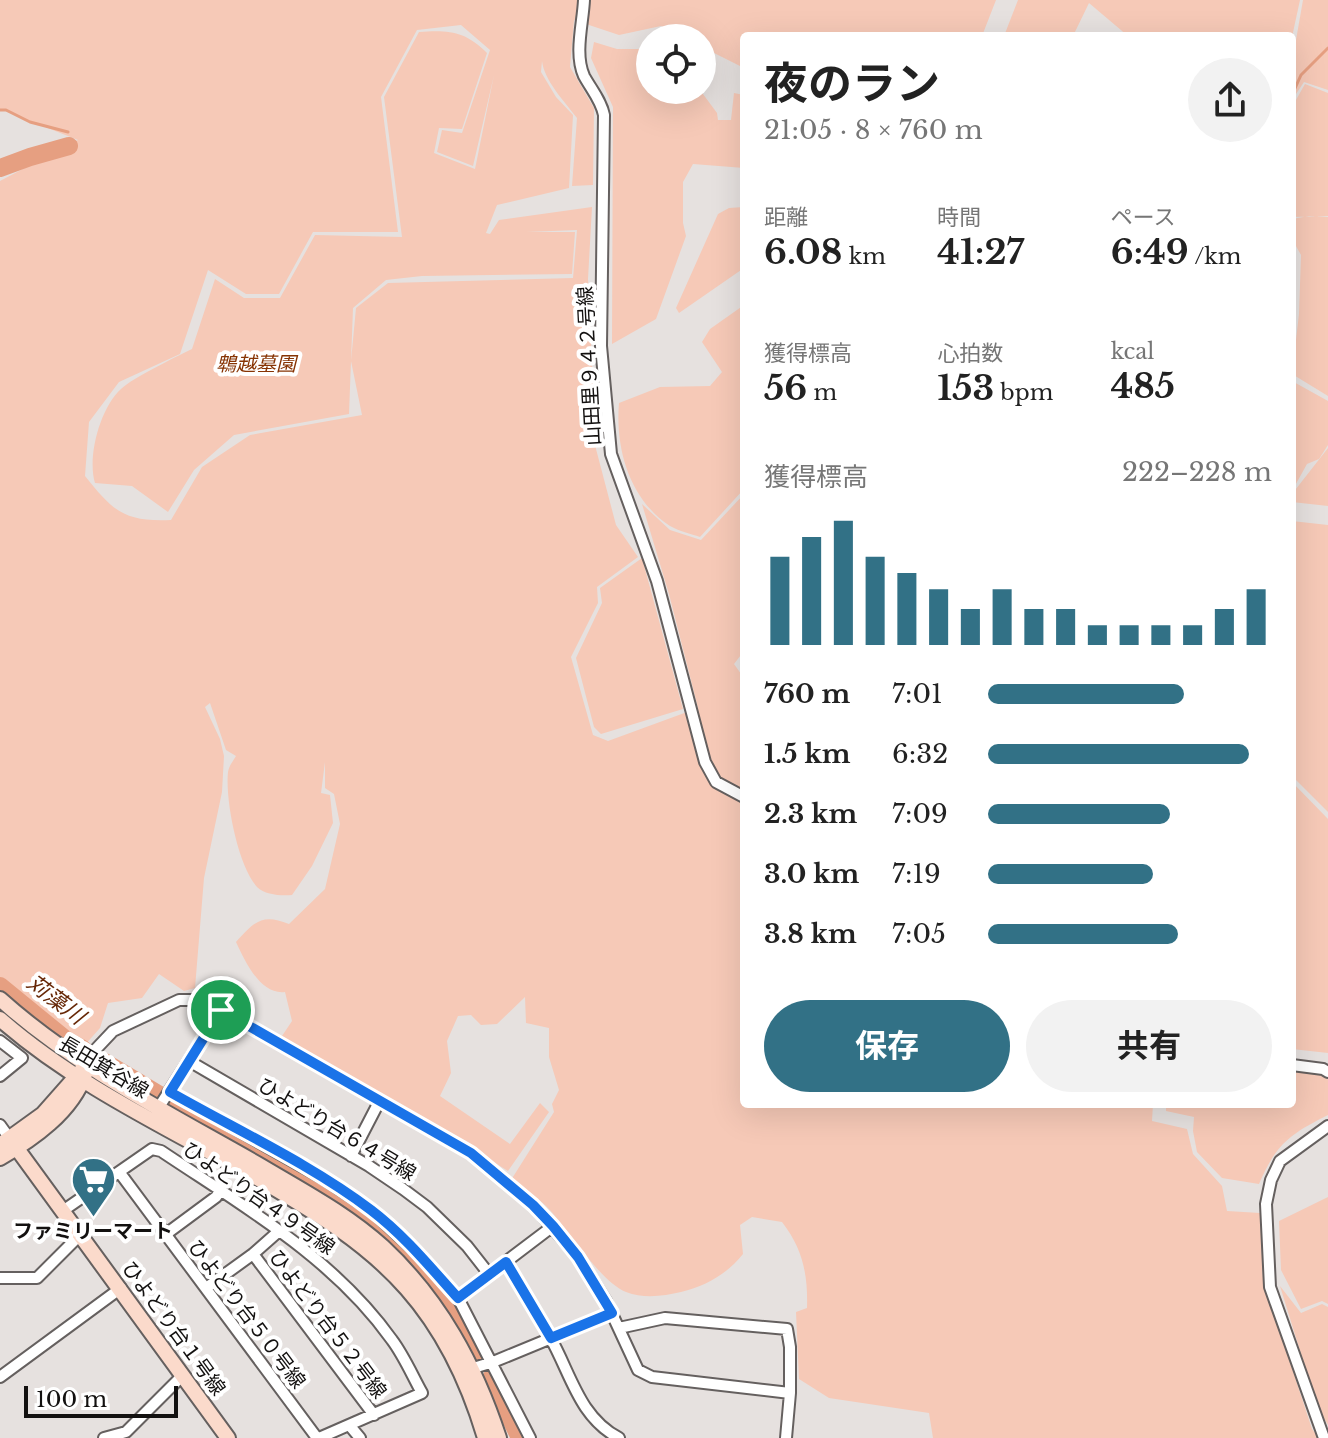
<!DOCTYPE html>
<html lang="ja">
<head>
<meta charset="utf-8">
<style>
  :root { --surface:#fff; --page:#f2f2f2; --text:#222; --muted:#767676; --accent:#327186 }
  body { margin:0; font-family:"Libre Baskerville","Noto Sans JP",serif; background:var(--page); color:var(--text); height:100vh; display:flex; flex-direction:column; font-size:30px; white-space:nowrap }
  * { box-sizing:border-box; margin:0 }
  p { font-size:26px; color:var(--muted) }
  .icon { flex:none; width:44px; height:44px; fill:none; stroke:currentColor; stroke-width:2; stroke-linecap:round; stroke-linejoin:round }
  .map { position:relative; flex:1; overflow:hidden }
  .drawer { position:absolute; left:740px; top:32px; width:556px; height:1076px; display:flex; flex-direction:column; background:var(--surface); border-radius:8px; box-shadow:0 8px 32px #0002 }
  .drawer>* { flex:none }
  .buttons { position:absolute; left:636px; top:24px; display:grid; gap:16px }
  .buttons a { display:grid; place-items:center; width:80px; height:80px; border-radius:50%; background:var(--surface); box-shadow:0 8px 32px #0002; font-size:40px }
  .scale { position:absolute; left:24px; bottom:20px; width:154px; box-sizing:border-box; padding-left:8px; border:4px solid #131110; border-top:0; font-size:22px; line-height:28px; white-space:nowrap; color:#131110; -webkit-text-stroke:6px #fff; paint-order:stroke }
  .pin { position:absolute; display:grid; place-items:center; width:68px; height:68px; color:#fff; margin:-34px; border:4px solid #fff; border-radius:50%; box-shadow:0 2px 8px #0007 }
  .round { display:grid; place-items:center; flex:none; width:84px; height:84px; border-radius:42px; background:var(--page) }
  .summary { display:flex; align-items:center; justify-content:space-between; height:136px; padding:0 24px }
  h1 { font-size:44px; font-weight:700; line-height:60px }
  .stats { display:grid; grid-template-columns:repeat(3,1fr); gap:12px; height:136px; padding:8px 24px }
  .stats div { display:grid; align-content:center }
  .stats b { font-size:34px; font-weight:700 }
  .stats small { font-size:22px; font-weight:400 }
  .stats p { font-size:22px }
  .chart { height:224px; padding:16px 24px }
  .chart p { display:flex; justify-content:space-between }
  .chart svg { width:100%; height:144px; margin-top:8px; stroke:var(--accent); stroke-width:6 }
  .primary-button { display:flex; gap:16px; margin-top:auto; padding:16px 24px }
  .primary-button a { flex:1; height:92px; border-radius:48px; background:var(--accent); color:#fff; font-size:32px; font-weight:700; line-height:92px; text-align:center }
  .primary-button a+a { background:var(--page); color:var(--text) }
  ul { padding:0 24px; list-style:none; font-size:26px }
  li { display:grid; grid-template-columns:128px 96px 1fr; align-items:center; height:60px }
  li i { height:20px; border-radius:10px; background:var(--accent) }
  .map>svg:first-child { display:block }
</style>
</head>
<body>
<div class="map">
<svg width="1328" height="1438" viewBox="0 0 1328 1438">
  <rect width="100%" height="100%" fill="#e6e1df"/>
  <path fill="#f6c9b7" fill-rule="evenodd" d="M0,0H996L982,36H744V68L702,47V38H684L661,26L619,35L574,20L570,67L594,108L593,185L572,186L577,118C564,101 544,80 542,61L541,72L556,97L573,115L569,188L497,205L486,233L490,234L499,220L592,207L588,279L596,449L616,525L638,557L597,587L598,603L571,657L593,735L608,741L698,708L669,594L642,504L670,530L701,540L744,494V651L734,664L744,678V1104H1153L1152,1121L1187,1129L1193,1154L1222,1186L1227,1211L1260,1213L1263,1280L1312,1429L1319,1438H933L929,1413L829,1398L799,1379L796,1312L807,1308C808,1275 803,1249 782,1222L752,1217L740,1225L743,1254C727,1274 706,1286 681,1292C664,1296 644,1299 626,1292C599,1281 568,1228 546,1206C536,1196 522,1189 511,1180L554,1112L552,1104L559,1090L549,1057V1028L526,1023L525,997L497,1024L481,1025L471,1015L458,1016L447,1041L451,1073L440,1096L510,1144L540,1103L549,1112L508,1171L426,1120L342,1077L282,1036L292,1021L285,992C260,995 245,961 236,942C254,922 262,913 289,924L325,889L340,824L334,794L325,788V762L321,793L330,795L333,823L312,866L292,895C281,896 265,895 257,887C238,866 225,800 228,772C229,766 233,761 236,756L226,750L210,703L205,707L220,739L224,756L222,792L204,878L195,988L184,991L159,974L142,998L108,1003L100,1028L84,1046L36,1021L0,986V181L78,140L0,109ZM461,25L490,50L462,133L442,130L437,152L473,166L494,75L475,169L434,153L439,128L462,129L487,53C465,31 449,30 419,32L384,97L402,237L315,235L280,298H244L215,279L192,349C174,358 134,377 121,389C100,408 87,457 95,483L132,486L168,512L194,470L234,435L349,414L353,308L386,280L422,276L572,274L575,232H527L577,230L573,278L388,283L356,308L351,361L362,415L250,435L202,467L171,520C124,522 113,511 85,476L89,422L119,382L180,354L208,270L246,294H279L313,232H398L381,97L417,30Z
    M1018,0H1300L1292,37L1128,36L1089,3L1073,36H1004Z
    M1303,0H1328V90L1304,82L1292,100V41L1296,40Z
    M594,42L617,49H650V90H700L717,113L718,120H731L734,93L744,95V168L693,164L683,182V223L686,236L656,319L612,344L613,107L591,58Z
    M1305,84L1328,93V216L1292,217V107Z
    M744,207V268L679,313L676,308L718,214L729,208Z
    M1309,216L1328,217V396L1292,374L1299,314L1301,255L1292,239V219Z
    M744,305V489L700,537C691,534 679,531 670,526C630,500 615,449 619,403L660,387L710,386L722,372L702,342L710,329Z
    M1292,381L1328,401V445L1319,459L1307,464L1292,491Z
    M1328,448V506L1292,502V494Z
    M1292,521L1328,525V812L1292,776Z
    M642,558L683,709L601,734L594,727L576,658L602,603L600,588Z
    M1292,782L1328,819V1053L1292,1049Z
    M1292,1066L1328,1075V1115C1290,1134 1276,1144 1259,1184L1222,1178L1197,1152L1193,1131L1194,1117L1166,1111V1104H1292Z
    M1328,1197V1304L1322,1301L1301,1309L1281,1270L1279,1221Z
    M1280,1286L1301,1313L1322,1304L1328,1307V1425L1318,1409Z"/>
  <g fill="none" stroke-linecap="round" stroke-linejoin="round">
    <path stroke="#e69f81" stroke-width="3" d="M1292,95L1301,75L1328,48
      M0,110H6L30,122L68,132"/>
    <path stroke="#e69f81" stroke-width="18" d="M0,168L30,157L69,146
      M0,986L65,1039L83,1049
      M101,1060L163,1097
      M173,1102C250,1146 335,1186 401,1246C433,1275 459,1316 480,1354
      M491,1378L520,1438"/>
    <defs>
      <path id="street" d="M584,0C583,23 574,54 584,76C591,89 601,100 604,115L601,346L611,454L657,581L705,762L716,782L744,797
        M0,1041L22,1058L0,1076
        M189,1061L369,1166L403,1189L427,1207L467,1246L489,1274
        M1292,1065L1323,1069L1328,1072
        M88,1066L96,1049L113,1031L179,1000H203L221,1010
        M170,1092L324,1179L372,1211L414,1250L458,1298L530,1438
        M159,1107L221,1010L471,1153L533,1205L578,1257L606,1301L638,1370L652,1377L790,1393L786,1438
        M0,1125L10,1139
        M351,1156L379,1102
        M120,1173L317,1438
        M64,1210L152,1149L161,1151C243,1206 333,1257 392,1340C404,1356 412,1375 422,1393L319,1438
        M166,1234L216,1197L220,1191
        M253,1254L374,1415
        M506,1262C521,1287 536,1312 550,1337C571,1374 579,1417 619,1438
        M0,1278H37L81,1234
        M206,1288L253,1254L279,1231
        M458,1298L553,1226
        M619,1328L665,1318L787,1329L790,1347V1393
        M467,1370L493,1362L612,1313
        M0,1377L121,1288
        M350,1426L360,1438
        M104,1438L126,1432L183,1375
        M1324,1438L1270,1287L1266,1204L1271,1180L1280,1161L1328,1126"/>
      <path id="secondary" d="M0,999C77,1068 172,1115 261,1166C303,1191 347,1214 383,1247C440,1300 475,1365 499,1438
        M0,1019C75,1085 170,1129 257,1178C311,1210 365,1241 407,1289C445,1332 469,1384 485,1438
        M10,1139L228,1438
        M0,1145L43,1114L81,1071
        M0,1158C33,1139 72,1112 85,1074"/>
    </defs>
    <use href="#street" stroke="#65605f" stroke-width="14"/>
    <use href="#secondary" stroke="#65605f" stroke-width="18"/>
    <use href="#street" stroke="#fff" stroke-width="10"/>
    <use href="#secondary" stroke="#fbdacb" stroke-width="14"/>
  </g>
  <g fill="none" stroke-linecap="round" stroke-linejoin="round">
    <defs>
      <path id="route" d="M221,1010L471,1153L533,1205L553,1226L578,1257L612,1313L551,1338L506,1262L458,1298C431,1268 404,1235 371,1210C312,1165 235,1129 170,1092Z"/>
    </defs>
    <use href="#route" stroke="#fff" stroke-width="16"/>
    <use href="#route" stroke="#1a73e8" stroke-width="10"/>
  </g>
  <defs>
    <symbol id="supermarket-pin" viewBox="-11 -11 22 30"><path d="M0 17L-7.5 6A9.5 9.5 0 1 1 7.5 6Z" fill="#327186" stroke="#fff"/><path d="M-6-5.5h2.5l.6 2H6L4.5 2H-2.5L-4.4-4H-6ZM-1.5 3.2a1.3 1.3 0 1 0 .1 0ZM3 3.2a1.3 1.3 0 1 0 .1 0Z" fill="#fff"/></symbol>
  </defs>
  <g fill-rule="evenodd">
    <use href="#supermarket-pin" x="68" y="1154" width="51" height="69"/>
  </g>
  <g text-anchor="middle" stroke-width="8" stroke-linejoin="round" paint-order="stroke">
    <g font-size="20" font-style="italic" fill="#873404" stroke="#fff">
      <text x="256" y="371">鵯越墓園</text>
    </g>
    <g font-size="20" fill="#131110" stroke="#fff">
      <text transform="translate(589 366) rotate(-93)" y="7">山田里９４２号線</text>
      <text transform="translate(104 1067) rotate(31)" y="7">長田箕谷線</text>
      <text transform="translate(337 1129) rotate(31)" y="7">ひよどり台６４号線</text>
      <text transform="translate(259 1198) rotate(35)" y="7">ひよどり台４９号線</text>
      <text transform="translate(247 1314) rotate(53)" y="7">ひよどり台５０号線</text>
      <text transform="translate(328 1324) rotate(53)" y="7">ひよどり台５２号線</text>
      <text transform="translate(174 1328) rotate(54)" y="7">ひよどり台１号線</text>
    </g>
    <g font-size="20" font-weight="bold" fill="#131110" stroke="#fff">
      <text x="93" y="1238">ファミリーマート</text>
    </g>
    <g font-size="22" font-style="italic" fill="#672807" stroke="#fff">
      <text transform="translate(56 999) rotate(37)" y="8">苅藻川</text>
    </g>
  </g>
</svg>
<div class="buttons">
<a><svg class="icon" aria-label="locate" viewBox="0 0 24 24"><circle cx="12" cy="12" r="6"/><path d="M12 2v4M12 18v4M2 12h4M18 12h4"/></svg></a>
</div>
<div class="scale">100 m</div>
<div class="pin" style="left:221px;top:1010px;background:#1e9e55"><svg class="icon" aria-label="arrive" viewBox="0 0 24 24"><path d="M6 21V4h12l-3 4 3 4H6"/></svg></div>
<section class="drawer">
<div class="summary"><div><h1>夜のラン</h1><p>21:05 · 8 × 760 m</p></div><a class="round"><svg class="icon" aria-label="share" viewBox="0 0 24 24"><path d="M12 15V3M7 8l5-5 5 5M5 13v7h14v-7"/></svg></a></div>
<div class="stats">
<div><p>距離</p><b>6.08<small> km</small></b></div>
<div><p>時間</p><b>41:27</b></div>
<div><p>ペース</p><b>6:49<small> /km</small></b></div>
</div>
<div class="stats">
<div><p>獲得標高</p><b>56<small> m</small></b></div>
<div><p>心拍数</p><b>153<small> bpm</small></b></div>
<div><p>kcal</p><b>485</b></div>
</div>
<div class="chart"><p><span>獲得標高</span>222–228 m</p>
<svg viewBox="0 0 160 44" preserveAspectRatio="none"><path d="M5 44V17M15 44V11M25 44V6M35 44V17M45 44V22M55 44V27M65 44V33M75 44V27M85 44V33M95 44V33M105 44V38M115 44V38M125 44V38M135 44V38M145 44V33M155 44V27"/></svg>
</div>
<ul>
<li><b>760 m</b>7:01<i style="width:69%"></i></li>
<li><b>1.5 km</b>6:32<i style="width:92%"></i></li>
<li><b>2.3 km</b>7:09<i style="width:64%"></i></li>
<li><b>3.0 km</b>7:19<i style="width:58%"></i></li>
<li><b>3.8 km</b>7:05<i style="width:67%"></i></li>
</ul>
<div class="primary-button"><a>保存</a><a>共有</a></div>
</section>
</div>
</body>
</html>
